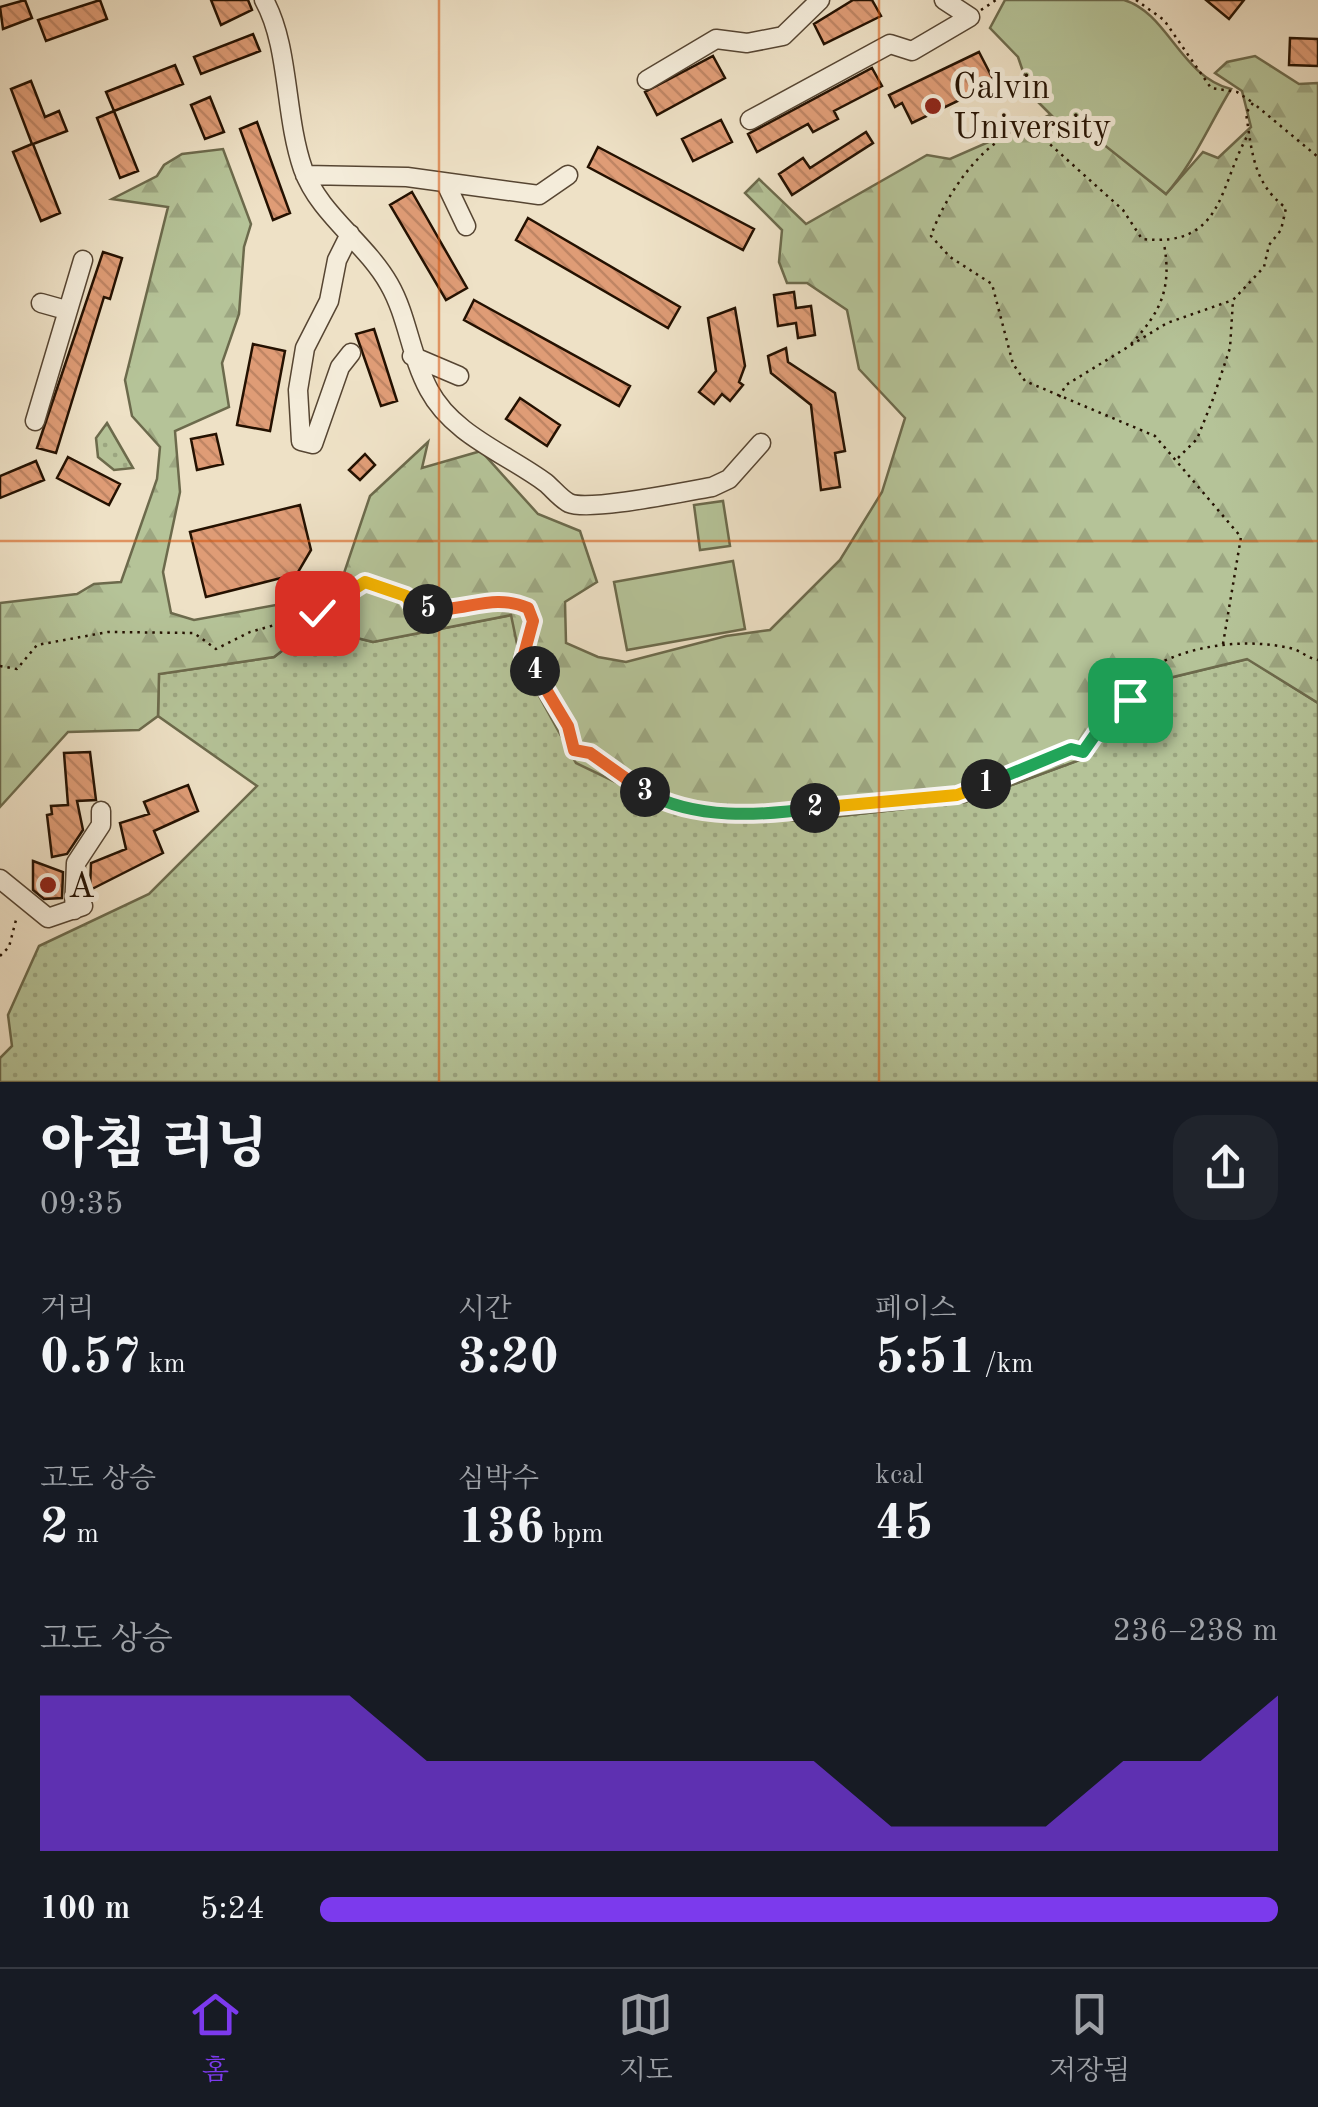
<!DOCTYPE html>
<html lang="ko">
<head>
<meta charset="utf-8">
<style>
  :root { --surface:#171b24; --page:#20242c; --text:#f1f3f6; --muted:#9ea1a6; --line:#363941; --accent:#7c3aed }
  body { margin:0; font-family:"Old Standard TT","Noto Serif KR",serif; background:var(--page); color:var(--text); height:100vh; display:flex; flex-direction:column; font-size:38px; white-space:nowrap }
  * { box-sizing:border-box; margin:0 }
  p { font-size:32px; color:var(--muted) }
  .icon { flex:none; width:55px; height:55px; fill:none; stroke:currentColor; stroke-width:2; stroke-linecap:round; stroke-linejoin:round }
  .map { position:relative; height:1082px; overflow:hidden }
  .panel { display:flex; flex-direction:column; background:var(--surface); flex:1 }
  .panel>* { flex:none }
  .pin { position:absolute; display:grid; place-items:center; width:85px; height:85px; color:#fff; margin:-42px; border-radius:20px; box-shadow:0 5px 15px #0006 }
  .km { position:absolute; width:50px; height:50px; margin:-25px; border-radius:50%; background:#222; color:#fff; font-size:28px; line-height:50px; text-align:center }
  .round { display:grid; place-items:center; flex:none; width:105px; height:105px; border-radius:30px; background:var(--page) }
  .headline { display:flex; align-items:center; justify-content:space-between; height:170px; padding:0 40px }
  h1 { font-size:55px; font-weight:800; line-height:75px }
  .metrics { display:grid; grid-template-columns:repeat(3,1fr); gap:15px; height:170px; padding:10px 40px }
  .metrics div { display:grid; align-content:center }
  .metrics b { font-size:50px; font-weight:800 }
  .metrics small { font-size:28px; font-weight:400 }
  .metrics p { font-size:28px }
  .chart { height:280px; padding:20px 40px }
  .chart p { display:flex; justify-content:space-between }
  .chart svg { width:100%; height:180px; margin-top:10px; fill:var(--accent); opacity:.7 }
  ul { padding:0 40px; list-style:none; font-size:32px }
  li { display:grid; grid-template-columns:160px 120px 1fr; align-items:center; height:75px }
  li i { height:25px; border-radius:12px; background:var(--accent) }
  .tab-bar { display:flex; justify-content:space-around; align-items:center; height:140px; border-top:2px solid var(--line); background:var(--surface); font-size:28px; color:var(--muted) }
  .tab-bar a { display:grid; justify-items:center; gap:5px }
  .tab-bar .on { color:var(--accent) }
  .map>svg:first-child { display:block }
</style>
</head>
<body>
<div class="map">
<svg width="1318" height="1082" viewBox="0 0 1318 1082">
  <defs>
    <pattern id="grass-dots" width="8" height="8" patternUnits="userSpaceOnUse" patternTransform="scale(2.5)"><rect width="8" height="8" fill="#b5c398"/><path d="M2 2h.1M6 6h.1" fill="none" stroke="#9ca681" stroke-width="1.8" stroke-linecap="round"/></pattern>
    <pattern id="forest-firs" width="22" height="20" patternUnits="userSpaceOnUse" patternTransform="scale(2.5)"><rect width="22" height="20" fill="#b5c398"/><path d="M5 1l3.5 6h-7zM16 11l3.5 6h-7z" fill="#9ca681"/></pattern>
    <pattern id="building-back-hatch" width="6" height="6" patternUnits="userSpaceOnUse" patternTransform="scale(2.5)"><rect width="6" height="6" fill="#df9c76"/><path d="M-1 5l2 2M0 0l6 6M5-1l2 2" fill="none" stroke="#bf8564"/></pattern>
  </defs>
  <rect width="100%" height="100%" fill="#eee1c6"/>
  <filter id="stains"><feTurbulence type="fractalNoise" baseFrequency=".002" numOctaves="4"/><feColorMatrix values="0 0 0 0 .2 0 0 0 0 .09 0 0 0 0 .02 0 0 0 .5 -.17"/></filter>
  <radialGradient id="worn" r=".72"><stop offset=".6" stop-color="#630" stop-opacity="0"/><stop offset="1" stop-color="#630" stop-opacity=".3"/></radialGradient>
  <path fill="url(#grass-dots)" stroke="#6c6a4c" stroke-width="2.5" d="M107,423L133,468L114,470L98,457L96,438Z
    M512,615L521,663L796,821L965,802L1085,758L1161,680L1248,659L1318,703V1082H0V1058L12,1046L8,1015L39,946L149,894L257,786L158,716L159,674L274,657L313,627L373,642Z"/>
  <path fill="url(#forest-firs)" stroke="#6c6a4c" stroke-width="2.5" d="M1255,56L1299,84L1318,83V703L1247,659L1161,680L1085,758L965,802L796,821L634,791L576,763L521,663L511,615L373,642L313,627L274,657L159,674L158,716L139,730L68,732L0,807V603L77,594L94,584L121,582L157,479L160,447L132,416L125,380L168,207L112,199L157,176L164,165L182,154L223,149L251,224L244,247L239,314L222,363L229,407L175,431L180,492L163,572L171,613L194,620L337,594L370,496L428,442L422,468L481,451L538,514L580,531L597,582L565,602L566,643L598,657L626,662L726,636L770,630L840,560L882,492L905,418L859,369L847,310L807,283H787L779,262L782,230L745,193L759,179L806,224L927,155L950,159L1050,115L1077,140L1088,131L1166,194L1203,152L1218,158L1251,127L1242,91L1215,73L1227,62Z"/>
  <path fill="#b5c398" stroke="#6c6a4c" stroke-width="2.5" d="M1005,0C1033,0 1101,0 1124,0C1168,13 1180,76 1231,89C1209,125 1193,164 1166,194L1088,132L1077,141L1031,95L1018,57L990,28Z
    M723,501L730,546L700,550L694,505Z
    M733,561L745,629L627,650L614,582Z"/>
  <path fill="url(#building-back-hatch)" stroke="#241101" stroke-width="2.5" d="M25,0L32,18L3,29L0,7Z
    M100,0L107,19L46,41L38,20Z
    M211,0H248L252,10L221,25Z
    M853,0H872L881,16L824,44L814,24Z
    M1206,0H1244L1229,19Z
    M253,34L260,51L201,74L194,57Z
    M1290,38L1318,39V66L1289,65Z
    M979,52L995,83L912,123L902,103L895,107L889,95Z
    M713,56L725,78L657,115L645,92Z
    M175,65L183,84L114,111L138,171L120,178L97,118L114,111L106,92Z
    M872,68L882,86L834,111L838,119L813,132L808,124L757,152L748,134Z
    M31,81L45,117L59,111L67,131L33,144L60,213L41,221L13,152L32,144L11,89Z
    M210,97L224,132L205,139L191,105Z
    M721,120L732,142L693,161L682,139Z
    M257,122L290,213L273,220L240,129Z
    M866,132L873,143L792,195L779,174L803,158L810,168Z
    M598,147L754,229L743,250L588,167Z
    M412,192L467,288L446,300L390,205Z
    M528,218L680,307L668,328L516,240Z
    M103,252L122,258L110,299L104,297L56,453L37,448Z
    M794,292L796,308L811,306L815,335L798,338L796,323L778,326L774,295Z
    M474,300L630,386L619,406L464,320Z
    M735,308L745,366L739,382L743,385L730,401L722,394L714,404L699,392L716,371L708,318Z
    M374,329L397,401L381,406L356,334Z
    M253,344L285,351L270,431L237,425Z
    M786,348L788,362L835,393L845,451L835,453L840,487L821,490L811,405L771,373L768,356Z
    M520,398L560,425L547,446L506,419Z
    M216,434L223,464L197,470L191,439Z
    M365,454L375,465L360,480L349,470Z
    M68,457L120,484L109,505L57,478Z
    M36,461L44,480L0,498V476Z
    M300,505L311,550L297,574L206,597L190,532Z
    M90,752L96,800L77,801L83,830L67,854L52,857L47,815L52,814L51,806L68,805L64,753Z
    M188,785L198,811L154,831L163,853L90,890L91,863L126,849L120,823L149,814L144,802Z
    M33,861L63,872L62,898L44,899L33,890Z"/>
  <g fill="none" stroke-linecap="round" stroke-linejoin="round">
    <defs>
      <path id="minor" d="M264,0C290,47 284,114 303,169C319,214 365,242 389,284C408,317 410,355 429,390C453,435 507,454 546,483C553,489 561,499 569,503C590,512 686,491 712,487L729,479L761,443
        M647,80L716,39L747,43L783,36L820,0
        M750,120L890,44L912,51L970,17L944,0
        M305,175L407,177L539,195L568,175
        M446,184L466,226
        M350,234L337,260L329,301L305,348L298,390L301,441L313,444L340,367L351,353
        M41,303L66,310
        M412,356L459,376
        M35,421L83,260
        M0,879L48,918L83,906
        M74,910L76,863L101,825V811"/>
    </defs>
    <use href="#minor" stroke="#564532" stroke-width="21"/>
    <path stroke="#241101" stroke-width="2.5" stroke-dasharray="2.5 5" stroke-linecap="butt" d="M1136,0L1164,20L1211,88L1237,92L1252,102
      M981,10L996,0
      M1131,344C1161,312 1172,288 1164,244
      M1059,397L1066,385L1167,323L1233,300
      M1178,458L1197,439L1213,399L1230,348L1233,300L1264,267L1269,245L1281,230L1286,208C1253,183 1252,152 1246,113L1253,103L1318,157
      M1223,644L1241,537L1155,436L1025,381L1013,364L992,284L950,257L931,236C943,199 988,128 1033,129L1123,210L1142,239C1225,248 1218,186 1249,133
      M0,666L17,669L37,645L108,632L194,633L216,649L250,632L317,613L354,585L365,583L406,596L414,608C427,610 443,613 456,610C483,605 500,596 527,608L533,621L523,658L544,680L575,739L574,750L590,753L614,773L680,807L701,812L781,813L957,795L1071,749L1083,752L1111,713L1149,684L1152,667C1191,645 1245,638 1290,648C1300,650 1307,658 1318,660
      M0,956L9,947L17,916"/>
    <use href="#minor" stroke="#f4ecda" stroke-width="18"/>
  </g>
  <g fill="none" stroke-linecap="round" stroke-linejoin="round">
    <defs>
      <path id="split-1" d="M986,784L1071,749L1083,752L1111,712L1130,700"/>
      <path id="split-2" d="M815,808L957,795L986,784"/>
      <path id="split-3" d="M645,792C695,820 760,816 815,808"/>
      <path id="split-4" d="M535,671L568,726L574,750L590,753L645,792"/>
      <path id="split-5" d="M428,609C464,613 492,592 528,608L533,621L523,658L535,671"/>
      <path id="split-6" d="M317,613L365,582L406,596L414,608L428,609"/>
    </defs>
    <use href="#split-1" stroke="#fff" stroke-width="20"/>
    <use href="#split-2" stroke="#fff" stroke-width="20"/>
    <use href="#split-3" stroke="#fff" stroke-width="20"/>
    <use href="#split-4" stroke="#fff" stroke-width="20"/>
    <use href="#split-5" stroke="#fff" stroke-width="20"/>
    <use href="#split-6" stroke="#fff" stroke-width="20"/>
    <use href="#split-1" stroke="#22a559" stroke-width="12"/>
    <use href="#split-2" stroke="#f5b400" stroke-width="12"/>
    <use href="#split-3" stroke="#22a559" stroke-width="12"/>
    <use href="#split-4" stroke="#f0652b" stroke-width="12"/>
    <use href="#split-5" stroke="#f0652b" stroke-width="12"/>
    <use href="#split-6" stroke="#f5b400" stroke-width="12"/>
  </g>
  <path fill="none" stroke="#d4520b" stroke-width="2.5" stroke-opacity="0.55" d="M439,0V1082M879,0V1082M0,541H1318"/>
  <g fill="#8f2418" stroke="#f4ecda" stroke-width="4">
    <circle cx="933" cy="106" r="10"/>
    <circle cx="48" cy="885" r="10"/>
  </g>
  <g text-anchor="middle" stroke-width="10" stroke-linejoin="round" paint-order="stroke">
    <g font-size="35" fill="#241101" stroke="#f4ecda" text-anchor="start">
      <text x="953" y="98">Calvin<tspan x="953" dy="40">University</tspan></text>
      <text x="68" y="897">A</text>
    </g>
  </g>
  <rect width="100%" height="100%" filter="url(#stains)"/>
  <rect width="100%" height="100%" fill="url(#worn)"/>
</svg>
<div class="pin" style="left:1130px;top:700px;background:#1e9e55"><svg class="icon" aria-label="arrive" viewBox="0 0 24 24"><path d="M6 21V4h12l-3 4 3 4H6"/></svg></div>
<div class="pin" style="left:317px;top:613px;background:#d93025"><svg class="icon" aria-label="check" viewBox="0 0 24 24"><path d="M5 12l5 5 9-10"/></svg></div>
<b class="km" style="left:986px;top:784px">1</b>
<b class="km" style="left:815px;top:808px">2</b>
<b class="km" style="left:645px;top:792px">3</b>
<b class="km" style="left:535px;top:671px">4</b>
<b class="km" style="left:428px;top:609px">5</b>
</div>
<section class="panel">
<div class="headline"><div><h1>아침 러닝</h1><p>09:35</p></div><a class="round"><svg class="icon" aria-label="share" viewBox="0 0 24 24"><path d="M12 15V3M7 8l5-5 5 5M5 13v7h14v-7"/></svg></a></div>
<div class="metrics">
<div><p>거리</p><b>0.57<small> km</small></b></div>
<div><p>시간</p><b>3:20</b></div>
<div><p>페이스</p><b>5:51<small> /km</small></b></div>
</div>
<div class="metrics">
<div><p>고도 상승</p><b>2<small> m</small></b></div>
<div><p>심박수</p><b>136<small> bpm</small></b></div>
<div><p>kcal</p><b>45</b></div>
</div>
<div class="chart"><p><span>고도 상승</span>236–238 m</p>
<svg viewBox="0 0 160 44" preserveAspectRatio="none"><path d="M0 44V6L10 6L20 6L30 6L40 6L50 22L60 22L70 22L80 22L90 22L100 22L110 38L120 38L130 38L140 22L150 22L160 6V44z"/></svg>
</div>
<ul>
<li><b>100 m</b>5:24<i style="width:100%"></i></li>
</ul>
</section>
<nav class="tab-bar">
<a class="on"><svg class="icon" aria-label="home" viewBox="0 0 24 24"><path d="M3 11l9-7 9 7M6 9v11h12V9"/></svg>홈</a>
<a><svg class="icon" aria-label="map" viewBox="0 0 24 24"><path d="M3 6l6-2 6 2 6-2v14l-6 2-6-2-6 2zM9 4v14M15 6v14"/></svg>지도</a>
<a><svg class="icon" aria-label="saved" viewBox="0 0 24 24"><path d="M7 4h10v16l-5-4-5 4z"/></svg>저장됨</a>
</nav>
</body>
</html>
